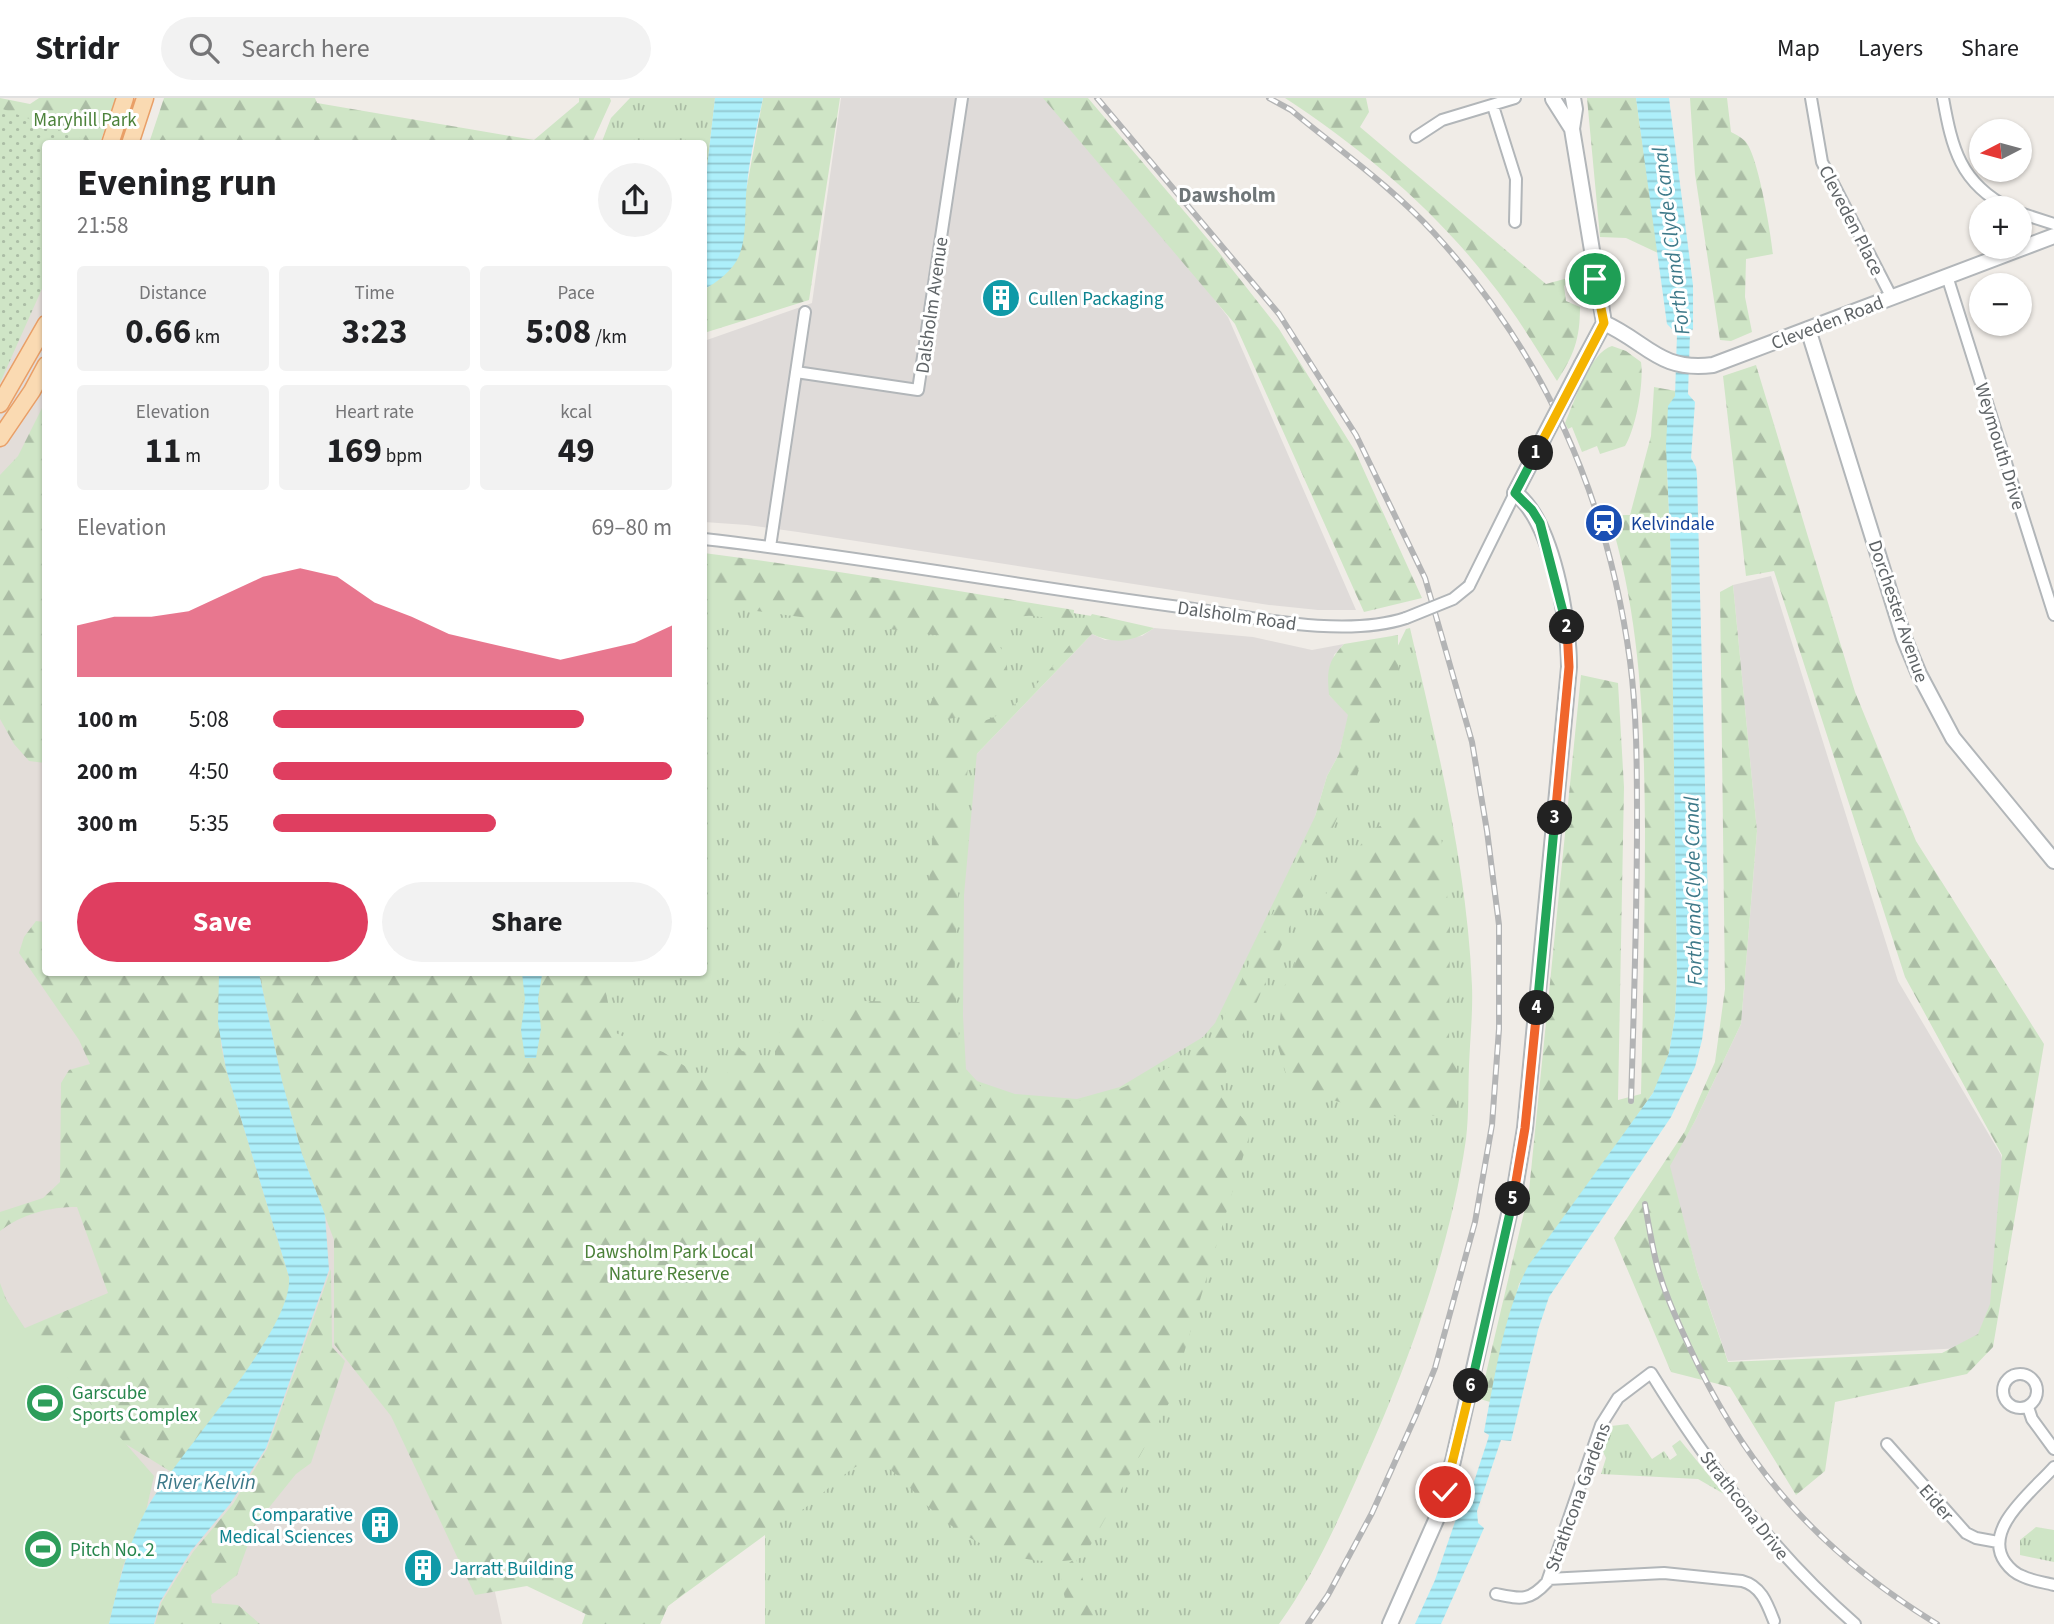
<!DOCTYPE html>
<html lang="en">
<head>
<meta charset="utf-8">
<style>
  :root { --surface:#fff; --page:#f2f2f2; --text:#202124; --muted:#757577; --line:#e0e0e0; --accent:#df3e60 }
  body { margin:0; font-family:"Source Sans 3",sans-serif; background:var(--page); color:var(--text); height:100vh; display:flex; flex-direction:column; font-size:26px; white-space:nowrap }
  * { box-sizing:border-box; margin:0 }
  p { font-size:23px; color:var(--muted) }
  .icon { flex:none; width:38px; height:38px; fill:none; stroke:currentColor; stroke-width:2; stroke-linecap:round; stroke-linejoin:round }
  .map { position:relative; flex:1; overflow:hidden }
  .details { position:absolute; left:42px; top:42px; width:665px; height:836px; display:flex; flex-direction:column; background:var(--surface); border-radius:7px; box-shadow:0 2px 5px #0004 }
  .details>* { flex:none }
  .needle { width:46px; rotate:264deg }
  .tools { position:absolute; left:1969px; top:21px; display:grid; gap:14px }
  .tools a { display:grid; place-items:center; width:63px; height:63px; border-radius:50%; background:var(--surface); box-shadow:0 2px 5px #0004; font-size:35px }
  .pin { position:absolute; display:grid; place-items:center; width:60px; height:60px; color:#fff; margin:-30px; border:4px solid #fff; border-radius:50%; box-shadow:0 2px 7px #0007 }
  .km { position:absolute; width:35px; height:35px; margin:-18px; border-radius:50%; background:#222; color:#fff; font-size:19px; line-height:35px; text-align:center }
  .round { display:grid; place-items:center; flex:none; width:74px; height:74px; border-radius:37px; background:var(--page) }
  .headline { display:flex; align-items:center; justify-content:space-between; height:119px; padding:0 35px }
  h1 { font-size:38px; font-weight:700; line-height:52px }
  .figures { display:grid; grid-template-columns:repeat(3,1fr); gap:10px; height:119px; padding:7px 35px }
  .figures div { display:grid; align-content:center; border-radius:7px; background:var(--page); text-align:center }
  .figures b { font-size:35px; font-weight:700 }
  .figures small { font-size:19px; font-weight:400 }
  .figures p { font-size:19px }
  .chart { height:196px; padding:14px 35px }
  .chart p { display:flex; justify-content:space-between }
  .chart svg { width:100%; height:126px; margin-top:7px; fill:var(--accent); opacity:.7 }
  .button { display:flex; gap:14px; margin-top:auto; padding:14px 35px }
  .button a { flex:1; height:80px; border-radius:42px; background:var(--accent); color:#fff; font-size:28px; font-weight:700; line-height:80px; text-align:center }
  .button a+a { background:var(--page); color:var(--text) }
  ul { padding:0 35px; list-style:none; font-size:23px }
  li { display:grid; grid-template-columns:112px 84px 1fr; align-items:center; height:52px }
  li i { height:18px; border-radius:9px; background:var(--accent) }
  header { display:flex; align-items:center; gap:42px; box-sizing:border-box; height:98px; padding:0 35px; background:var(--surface); border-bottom:2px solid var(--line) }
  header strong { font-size:33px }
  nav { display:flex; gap:38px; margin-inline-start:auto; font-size:24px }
  .search { width:490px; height:63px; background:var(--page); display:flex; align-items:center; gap:18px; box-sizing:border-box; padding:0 24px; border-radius:38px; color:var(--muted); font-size:26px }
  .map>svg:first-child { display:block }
</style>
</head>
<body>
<header>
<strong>Stridr</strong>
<div class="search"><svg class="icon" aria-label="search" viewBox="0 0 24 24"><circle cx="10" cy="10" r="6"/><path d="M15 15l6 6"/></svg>Search here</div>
<nav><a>Map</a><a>Layers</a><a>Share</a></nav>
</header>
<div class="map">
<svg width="2054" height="1526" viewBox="0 0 2054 1526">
  <defs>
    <pattern id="grass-tufts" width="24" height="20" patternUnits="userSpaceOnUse" patternTransform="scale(1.75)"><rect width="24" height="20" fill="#cfe5c6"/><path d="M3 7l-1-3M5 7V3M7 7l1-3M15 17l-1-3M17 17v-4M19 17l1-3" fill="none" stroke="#abbda5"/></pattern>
    <pattern id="forest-firs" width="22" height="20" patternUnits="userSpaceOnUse" patternTransform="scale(1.75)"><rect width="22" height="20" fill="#cfe5c6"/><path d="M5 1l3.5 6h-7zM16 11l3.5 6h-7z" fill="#abbda5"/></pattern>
    <pattern id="garden-dots" width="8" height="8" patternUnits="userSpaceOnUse" patternTransform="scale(1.75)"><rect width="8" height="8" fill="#cfe5c6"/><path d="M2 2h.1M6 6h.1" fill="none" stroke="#abbda5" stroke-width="1.8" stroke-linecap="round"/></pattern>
    <pattern id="water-rules" width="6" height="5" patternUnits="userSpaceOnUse" patternTransform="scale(1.75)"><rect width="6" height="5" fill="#adeffa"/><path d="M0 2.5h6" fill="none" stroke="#90c5ce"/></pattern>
  </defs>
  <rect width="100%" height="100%" fill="#f0ece7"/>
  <path fill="#dfdbd9" d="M841,0H1052L1097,49L1228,219L1356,512H1318L1269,507L798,434L747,427L704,424V243L812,205Z
    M1771,478L1898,883L2001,1057L2013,1108L1985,1231L1961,1250L1728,1263L1697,1173L1669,1068L1695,1023L1741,926L1757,733L1733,487Z
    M1154,530L1253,539L1312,552L1344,546L1334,557L1329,597L1349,616L1339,656L1327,678L1309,739L1215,938L1189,961L1091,1003L1017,999L983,991L961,966L954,874L969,664L1092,536L1105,542L1142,538Z"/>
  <path fill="#e3ddd9" d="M0,10L46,46V875H259L304,1062L325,1117L357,1144L482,1435L502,1526H0Z"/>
  <path fill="url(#grass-tufts)" d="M630,0H715L704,96V46H601L611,20Z
    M704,456L1098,519L1003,625L979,632L964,797L963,918L966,971L977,983L1015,996L1077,1001L1120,989L1203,939L1215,925L1406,531L1410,530C1437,648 1467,767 1472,888C1473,915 1470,941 1469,968C1468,992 1469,1017 1466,1041C1452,1140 1415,1247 1375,1339C1347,1402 1320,1469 1279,1526H765V1437L668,1508L660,1526H582L588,1508L366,1220L302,1056L282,983L259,875H704Z
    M1628,1326L1652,1361L1664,1353L1670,1362L1677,1357L1672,1348L1680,1342L1724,1396L1698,1381L1601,1376L1606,1360L1602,1352L1611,1328Z
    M2036,1429L2054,1432V1464L2020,1457V1442Z"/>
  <path fill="url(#forest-firs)" d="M0,0L30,6L39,0H116L100,45L46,46L0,35Z
    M164,0H315L317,5L534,42L579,4V0H610L611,3L592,45H149Z
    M763,0H840L809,202L704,235V191L710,188L747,88Z
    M1043,0H1088L1217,152L1279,231L1355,353L1422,500L1364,514L1235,226Z
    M1285,0H1366L1369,14L1360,29L1546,186L1579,177L1564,188L1566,203L1580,209C1580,241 1574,257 1557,283C1535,248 1514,213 1488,181C1433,110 1360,49 1285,0Z
    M1587,0H1636L1658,155L1626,140L1600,139Z
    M1690,0H1727L1731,34C1735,36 1741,39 1745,43C1758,56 1771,136 1773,156L1746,161L1745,199L1752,234L1731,243L1720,242L1695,76Z
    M1612,248L1626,253L1641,264C1644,285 1636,330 1625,348L1600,356L1597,348L1582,354L1572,329L1568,331L1565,325C1575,303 1589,255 1612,248Z
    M1756,267L1855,594L1916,743L2044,946L1993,1249L1967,1276L1835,1304L1825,1373L1796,1397L1730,1289L1671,1274L1614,1140L1685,1033L1715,964L1725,891L1720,494L1733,487L1757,733L1741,926L1695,1023L1670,1068L1697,1173L1728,1264L1942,1255L1978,1236L1990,1206L2002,1057L1905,879L1774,473L1746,478L1723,278Z
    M1654,289L1676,293L1667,370L1671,460L1677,876L1675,918L1669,955L1661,978L1653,995L1519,1186L1490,1304L1480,1301L1529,1093L1581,577L1618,585L1624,689L1618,1002L1641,996C1643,908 1645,820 1645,731C1644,622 1641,522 1609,417H1630L1651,338Z
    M45,304V665L29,663L14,646L0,621V377L18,358Z
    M704,455C828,471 951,492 1074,512L1073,523C1061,524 1052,521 1040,519C1024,515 1006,521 992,528V538C1035,587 979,626 929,621L927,613L938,589L941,538L704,506Z
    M1092,516L1154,530C1133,544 1115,547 1092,536L969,664L963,705L954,874L961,966L983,991L1017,999L1091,1003L1189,961L1215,938L1309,739L1327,678L1339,656L1348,617L1329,597C1327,573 1327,564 1344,546L1398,537V581L1217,995L1252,1029L1169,1305L1084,1459L1076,1461L1098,1526H1071L1061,1484L1062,1470L1073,1462C1020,1469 971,1447 932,1412C918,1400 889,1362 871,1363C852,1364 819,1401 802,1412C790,1419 777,1425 765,1433C732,1456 700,1483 668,1508L660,1526H592V1519L527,1488L475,1497L391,1318L334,1246V1142L302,1056L282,983L260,875H522C525,904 519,932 525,960L541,931L538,901L542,875H602L614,934L635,944L663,954L711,985H727L729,937L742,953L775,961V942L781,932L795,926L813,927L863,903L919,904L941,637C962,630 988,624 1007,612C1034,595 1074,543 1092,516Z
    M1415,715L1440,727L1450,826L1449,951L1457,959V1017L1399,1019L1371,1013L1290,990L1277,945L1284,889L1327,794L1372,731Z
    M36,823L45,824L46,875H219L221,947L226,971L289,1179C290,1182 290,1186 290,1190C287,1225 198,1342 173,1375L124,1345L0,1254V1185L18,1233L108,1195L77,1109C49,1109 22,1116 0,1133V1114L43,1100L60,1084L61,985L69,972L90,966L79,942L19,855L24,839Z
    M331,1171L332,1249L345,1263L311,1365L296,1376L255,1427L237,1477L211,1497L212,1505L238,1507L260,1526H155L161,1505L193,1454L233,1406L267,1351Z"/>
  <path fill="url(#garden-dots)" d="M0,10L93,45L46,46L45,184L0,285Z"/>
  <path fill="#cfe5c6" d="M0,1192L26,1232L154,1378L146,1413L123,1468L109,1526H0Z"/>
  <path fill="url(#water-rules)" d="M715,0H763C757,29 750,57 747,87C744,109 748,136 739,158C733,172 717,185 704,191V96Z
    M1636,0H1669L1693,187V231L1690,235L1688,296L1695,304L1691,360L1696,369L1697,378L1709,843L1707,904L1702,942L1695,969L1671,1019L1549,1199L1538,1232L1511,1343L1501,1342L1477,1413L1478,1425L1484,1430L1441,1526H1415L1435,1482L1457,1418L1466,1408L1488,1341L1489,1337L1484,1334C1495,1279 1503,1218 1528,1168L1653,995L1669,955L1675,918L1677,876L1671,460L1666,348L1668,308L1675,298L1677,236L1667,226Z
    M219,875H259L282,983L302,1056L325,1117L329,1172L266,1350L230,1406L191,1453L160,1504L154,1526H109C118,1488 127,1449 145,1414C173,1360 294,1233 289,1179L226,971L218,925Z
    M522,875H542V877L538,901L541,931L536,960H525L521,932L525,901Z"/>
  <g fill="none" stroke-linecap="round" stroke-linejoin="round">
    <defs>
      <path id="street" d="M1811,0L1822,64L1892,200
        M1943,0C1952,50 1960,85 2009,110
        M1493,8L1516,81L1515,124
        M1416,39L1442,22L1515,0
        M2020,115L2054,126
        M1947,178L2054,517
        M796,274L918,292L962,0
        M704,441C863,459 1021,488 1180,509C1247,518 1342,541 1406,520
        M770,449L805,214
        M1469,488L1515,395
        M2003 1293a17 17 0 1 1 34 0a17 17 0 1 1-34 0Z
        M2028,1309L2032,1321L2054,1351
        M1887,1346L1966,1435L1976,1440L1998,1444
        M2054,1369C2033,1393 1982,1431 2005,1464C2010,1471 2014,1475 2022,1478C2032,1483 2043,1484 2054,1487
        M1548,1481L1664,1475L1742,1483C1761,1488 1767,1505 1774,1523
        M1496,1496C1520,1501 1529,1504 1547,1484L1601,1327L1618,1300L1651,1275C1708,1367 1773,1455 1855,1526"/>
      <path id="secondary" d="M1573,0L1575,11L1572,31L1604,225
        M1553,1L1572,31
        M1604,225C1647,244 1659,274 1713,267L2054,138
        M1808,231L1904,540L1919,576L1953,640L2054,763
        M1582,266L1604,225
        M1390,1526L1436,1422L1453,1363L1515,1090L1525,1030L1569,569C1569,524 1553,423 1515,395L1530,366"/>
      <path id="primary" d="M110,46L125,0
        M130,46L145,0
        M0,306L46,226
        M0,340L32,293L46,267"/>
    </defs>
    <use href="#street" stroke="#b2b6b9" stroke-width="14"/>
    <use href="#secondary" stroke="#b2b6b9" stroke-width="18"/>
    <use href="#primary" stroke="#e99f67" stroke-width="19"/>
    <use href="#street" stroke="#fff" stroke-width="10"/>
    <use href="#secondary" stroke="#fff" stroke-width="14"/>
    <use href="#primary" stroke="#fadab2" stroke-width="16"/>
    <defs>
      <path id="rail" d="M1097,0L1279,216L1356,337L1425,480L1472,644L1487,733L1499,827V931L1492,1027L1475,1124L1435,1270L1416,1317L1372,1415L1328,1497L1308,1526
        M1269,0L1291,12C1339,52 1392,89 1434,135C1545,256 1608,402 1630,563C1637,616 1637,671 1637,725C1637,817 1634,910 1631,1003
        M1645,1106C1648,1124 1651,1141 1655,1159C1662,1190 1676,1220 1689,1248C1745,1371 1822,1456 1937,1526"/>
    </defs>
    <use href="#rail" stroke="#b3b4b5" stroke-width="6"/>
    <use href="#rail" stroke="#fff" stroke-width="3.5" stroke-dasharray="10" stroke-linecap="butt"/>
    <defs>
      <path id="street-bridge" d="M1406,520L1453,501L1469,488"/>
      <path id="secondary-bridge" d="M1530,366L1582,266"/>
    </defs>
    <use href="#street-bridge" stroke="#b2b6b9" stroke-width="14" stroke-linecap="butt"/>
    <use href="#secondary-bridge" stroke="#b2b6b9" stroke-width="18" stroke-linecap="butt"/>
    <use href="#street-bridge" stroke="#fff" stroke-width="10"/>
    <use href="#secondary-bridge" stroke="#fff" stroke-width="14"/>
  </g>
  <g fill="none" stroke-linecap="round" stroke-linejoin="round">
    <defs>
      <path id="split-1" d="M1536,355L1604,225L1595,181"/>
      <path id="split-2" d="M1536,355L1515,395L1532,412L1540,425L1567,529"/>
      <path id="split-3" d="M1555,720L1569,569L1567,529"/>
      <path id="split-4" d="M1537,910L1555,720"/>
      <path id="split-5" d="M1513,1101L1525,1030L1537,910"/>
      <path id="split-6" d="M1471,1288L1513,1101"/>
      <path id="split-7" d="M1445,1394L1471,1288"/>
    </defs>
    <use href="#split-1" stroke="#fff" stroke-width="14"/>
    <use href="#split-2" stroke="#fff" stroke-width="14"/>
    <use href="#split-3" stroke="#fff" stroke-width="14"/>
    <use href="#split-4" stroke="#fff" stroke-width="14"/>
    <use href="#split-5" stroke="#fff" stroke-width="14"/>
    <use href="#split-6" stroke="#fff" stroke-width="14"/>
    <use href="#split-7" stroke="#fff" stroke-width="14"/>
    <use href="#split-1" stroke="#f5b400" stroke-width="9"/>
    <use href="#split-2" stroke="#22a559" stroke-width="9"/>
    <use href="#split-3" stroke="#f0652b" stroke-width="9"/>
    <use href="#split-4" stroke="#22a559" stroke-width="9"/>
    <use href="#split-5" stroke="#f0652b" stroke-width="9"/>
    <use href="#split-6" stroke="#22a559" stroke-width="9"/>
    <use href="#split-7" stroke="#f5b400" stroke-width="9"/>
  </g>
  <defs>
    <symbol id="building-disc" viewBox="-11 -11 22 22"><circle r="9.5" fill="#0f9aa8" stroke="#fff"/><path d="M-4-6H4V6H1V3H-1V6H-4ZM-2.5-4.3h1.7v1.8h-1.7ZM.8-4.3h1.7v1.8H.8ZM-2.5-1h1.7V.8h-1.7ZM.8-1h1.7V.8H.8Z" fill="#fff"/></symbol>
    <symbol id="station-disc" viewBox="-11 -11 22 22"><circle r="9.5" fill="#1a4fb4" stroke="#fff"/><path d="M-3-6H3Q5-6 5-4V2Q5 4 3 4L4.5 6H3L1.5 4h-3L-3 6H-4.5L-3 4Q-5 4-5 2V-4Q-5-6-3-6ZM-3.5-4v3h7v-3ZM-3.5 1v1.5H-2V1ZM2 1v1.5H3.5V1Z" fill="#fff"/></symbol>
    <symbol id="stadium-disc" viewBox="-11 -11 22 22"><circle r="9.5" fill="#2e9e5b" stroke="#fff"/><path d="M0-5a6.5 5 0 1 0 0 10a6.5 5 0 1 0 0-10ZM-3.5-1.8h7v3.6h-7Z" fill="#fff"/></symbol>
  </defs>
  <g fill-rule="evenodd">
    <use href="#building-disc" x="979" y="178" width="44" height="44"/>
    <use href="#station-disc" x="1582" y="403" width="44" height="44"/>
    <use href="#stadium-disc" x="23" y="1283" width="44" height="44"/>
    <use href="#building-disc" x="358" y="1405" width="44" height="44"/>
    <use href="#stadium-disc" x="21" y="1429" width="44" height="44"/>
    <use href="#building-disc" x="401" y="1448" width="44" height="44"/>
  </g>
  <g text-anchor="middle" stroke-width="6" stroke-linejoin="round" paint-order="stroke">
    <g font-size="19" fill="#4c823a" stroke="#fff">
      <text x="85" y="28">Maryhill Park</text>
      <text x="669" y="1160">Dawsholm Park Local<tspan x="669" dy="22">Nature Reserve</tspan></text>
    </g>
    <g font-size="19" fill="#5f6467" stroke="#fff">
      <text transform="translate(1852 122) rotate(63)" y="7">Cleveden Place</text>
      <text transform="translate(931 207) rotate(-82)" y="7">Dalsholm Avenue</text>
      <text transform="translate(1827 224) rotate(-21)" y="7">Cleveden Road</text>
      <text transform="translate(2001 348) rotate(73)" y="7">Weymouth Drive</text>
      <text transform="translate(1899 513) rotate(71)" y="7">Dorchester Avenue</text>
      <text transform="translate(1237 517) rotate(8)" y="7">Dalsholm Road</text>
      <text transform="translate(1577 1399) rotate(-70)" y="7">Strathcona Gardens</text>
      <text transform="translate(1937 1404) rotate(49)" y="7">Eider</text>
      <text transform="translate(1745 1407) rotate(52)" y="7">Strathcona Drive</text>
    </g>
    <g font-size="19" fill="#0d838f" stroke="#fff" text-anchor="start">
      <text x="1028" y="207">Cullen Packaging</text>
      <text x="353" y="1423" text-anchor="end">Comparative<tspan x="353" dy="22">Medical Sciences</tspan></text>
      <text x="450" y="1477">Jarratt Building</text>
    </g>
    <g font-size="19" fill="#164399" stroke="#fff" text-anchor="start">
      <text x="1631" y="432">Kelvindale</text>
    </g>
    <g font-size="19" fill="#27864d" stroke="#fff" text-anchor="start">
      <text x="72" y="1301">Garscube<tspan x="72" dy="22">Sports Complex</tspan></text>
      <text x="70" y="1458">Pitch No. 2</text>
    </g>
    <g font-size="21" font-weight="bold" fill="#707779" stroke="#fff">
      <text x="1227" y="104">Dawsholm</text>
    </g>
    <g font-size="21" font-style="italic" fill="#3d7989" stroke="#fff">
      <text transform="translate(1671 143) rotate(-97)" y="7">Forth and Clyde Canal</text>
      <text transform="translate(1693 793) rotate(-91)" y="7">Forth and Clyde Canal</text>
      <text x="206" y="1391">River Kelvin</text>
    </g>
  </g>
</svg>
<div class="tools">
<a><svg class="needle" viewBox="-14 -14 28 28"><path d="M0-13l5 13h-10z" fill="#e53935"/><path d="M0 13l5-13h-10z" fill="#757577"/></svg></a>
<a>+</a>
<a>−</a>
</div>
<div class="pin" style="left:1595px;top:181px;background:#1e9e55"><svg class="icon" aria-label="arrive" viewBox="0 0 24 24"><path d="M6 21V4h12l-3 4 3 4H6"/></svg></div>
<div class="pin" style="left:1445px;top:1394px;background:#d93025"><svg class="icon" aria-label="check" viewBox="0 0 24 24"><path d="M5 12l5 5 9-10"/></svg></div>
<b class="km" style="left:1536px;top:355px">1</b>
<b class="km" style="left:1567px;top:529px">2</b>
<b class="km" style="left:1555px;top:720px">3</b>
<b class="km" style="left:1537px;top:910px">4</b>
<b class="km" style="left:1513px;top:1101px">5</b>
<b class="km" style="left:1471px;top:1288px">6</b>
<section class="details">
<div class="headline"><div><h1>Evening run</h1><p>21:58</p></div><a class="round"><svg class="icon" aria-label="share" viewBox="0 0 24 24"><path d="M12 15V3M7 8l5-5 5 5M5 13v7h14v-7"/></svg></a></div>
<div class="figures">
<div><p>Distance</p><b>0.66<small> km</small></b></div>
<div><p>Time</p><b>3:23</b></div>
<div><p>Pace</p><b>5:08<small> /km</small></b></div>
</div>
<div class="figures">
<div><p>Elevation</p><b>11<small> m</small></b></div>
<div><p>Heart rate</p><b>169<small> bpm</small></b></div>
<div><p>kcal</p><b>49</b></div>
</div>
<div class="chart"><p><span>Elevation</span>69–80 m</p>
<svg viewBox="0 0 160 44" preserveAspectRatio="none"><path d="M0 44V26L10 23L20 23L30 21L40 15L50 9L60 6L70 9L80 18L90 23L100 29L110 32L120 35L130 38L140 35L150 32L160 26V44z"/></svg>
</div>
<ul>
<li><b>100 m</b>5:08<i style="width:78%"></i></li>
<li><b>200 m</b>4:50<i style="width:100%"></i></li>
<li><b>300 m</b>5:35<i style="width:56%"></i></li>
</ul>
<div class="button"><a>Save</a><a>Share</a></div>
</section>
</div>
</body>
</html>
